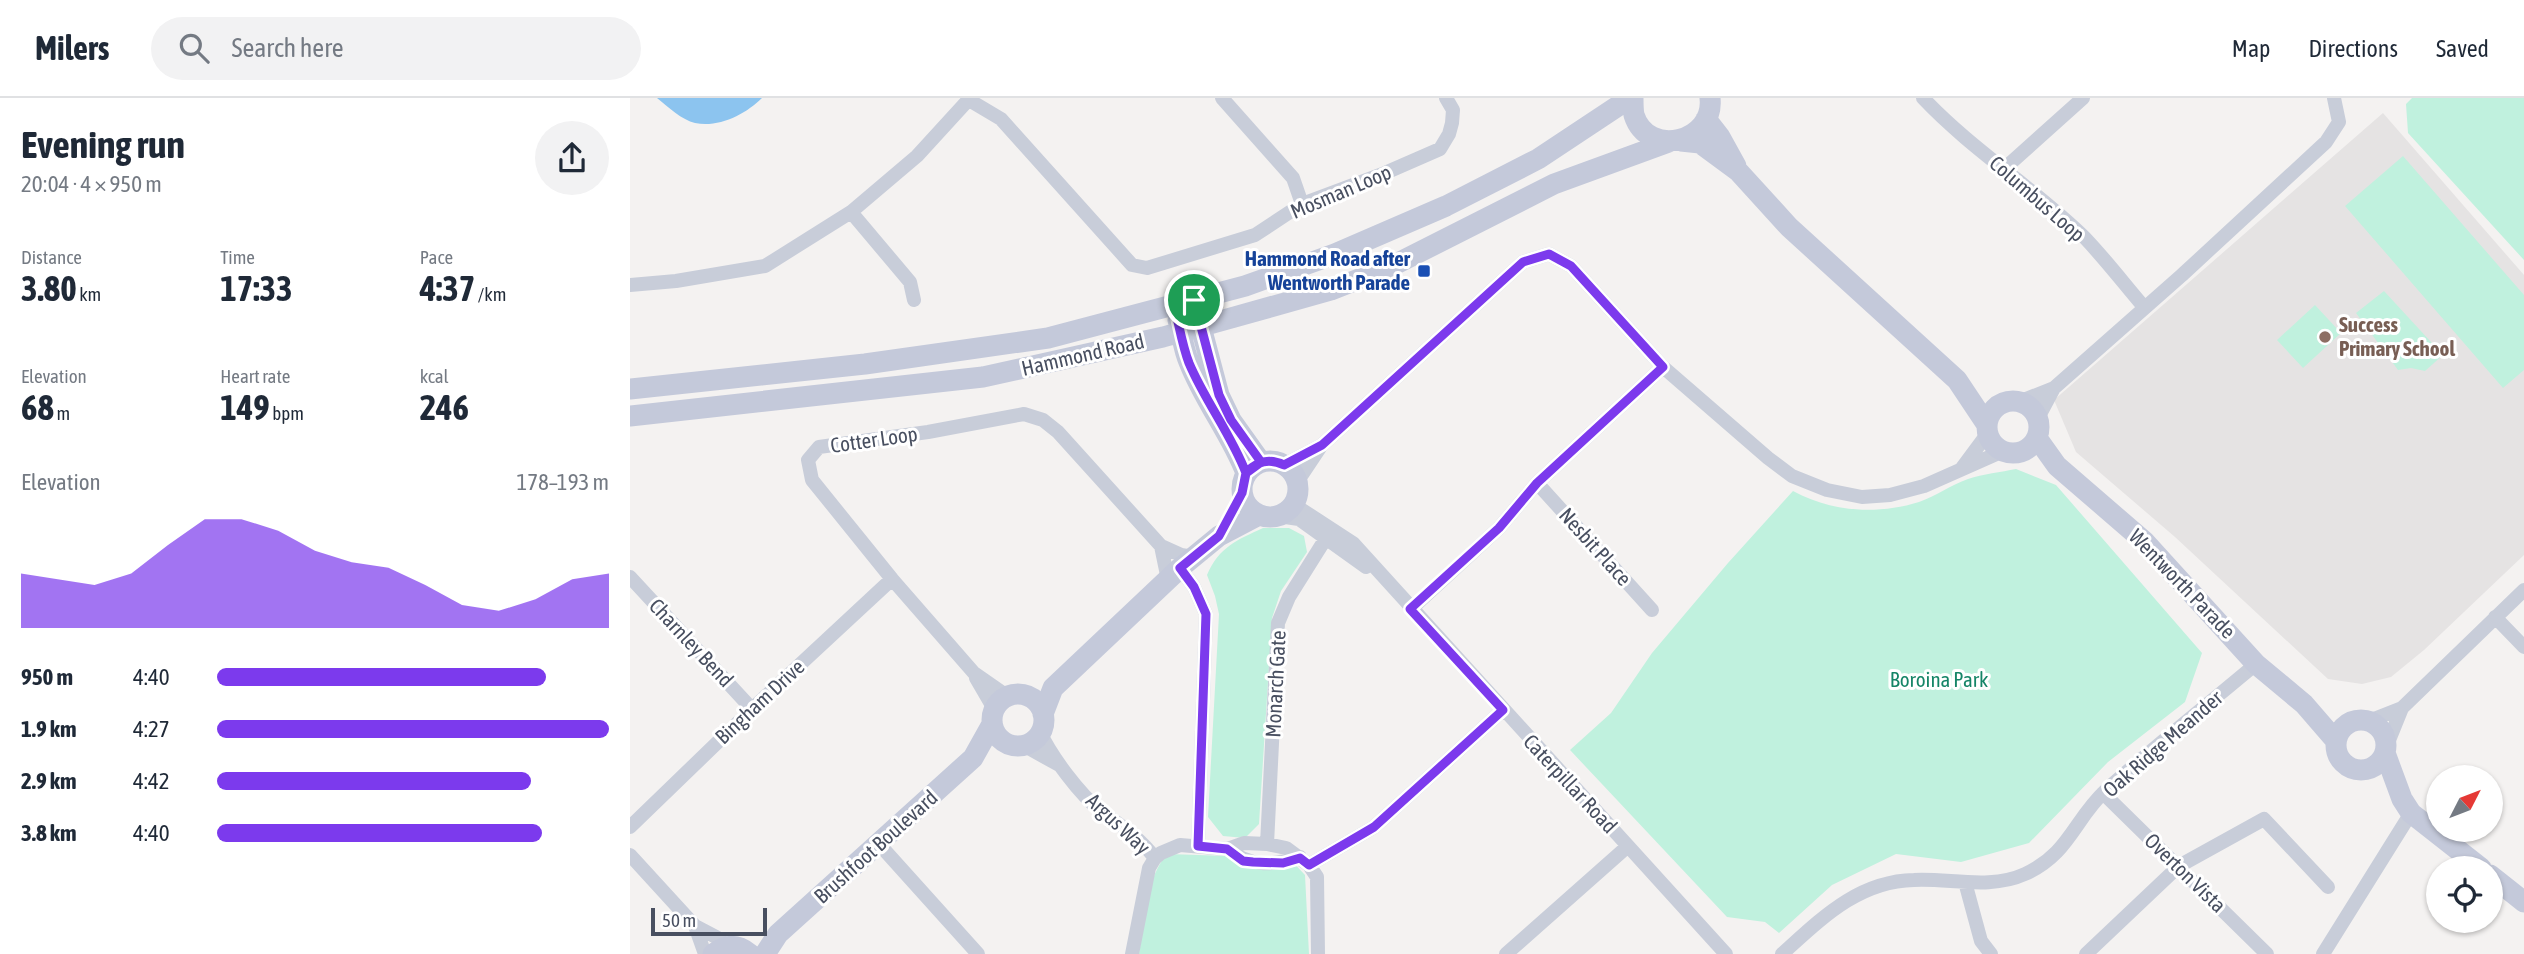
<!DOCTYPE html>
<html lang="en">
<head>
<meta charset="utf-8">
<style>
  :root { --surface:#fff; --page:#f2f2f3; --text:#1f2937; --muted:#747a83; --line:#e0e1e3; --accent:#7c3aed }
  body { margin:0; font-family:"Asap Condensed",sans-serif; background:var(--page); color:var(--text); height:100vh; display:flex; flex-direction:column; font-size:26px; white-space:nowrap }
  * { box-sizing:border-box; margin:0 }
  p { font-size:23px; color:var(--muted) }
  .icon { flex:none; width:38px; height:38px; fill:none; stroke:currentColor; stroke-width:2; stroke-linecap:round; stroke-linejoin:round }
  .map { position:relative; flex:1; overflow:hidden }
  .details { display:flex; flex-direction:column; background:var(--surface); width:630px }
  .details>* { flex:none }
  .needle { width:46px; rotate:48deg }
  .buttons { position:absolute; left:1796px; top:667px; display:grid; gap:14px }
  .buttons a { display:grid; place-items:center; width:77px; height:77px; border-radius:50%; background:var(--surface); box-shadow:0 2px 5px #0004; font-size:35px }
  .scale { position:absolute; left:21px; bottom:18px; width:116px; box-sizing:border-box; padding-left:7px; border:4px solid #484f60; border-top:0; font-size:19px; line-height:24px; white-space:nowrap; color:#484f60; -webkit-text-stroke:5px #fff; paint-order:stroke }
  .pin { position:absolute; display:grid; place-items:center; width:60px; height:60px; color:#fff; margin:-30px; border:4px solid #fff; border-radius:50%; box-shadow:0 2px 7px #0007 }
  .round { display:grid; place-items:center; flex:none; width:74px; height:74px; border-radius:37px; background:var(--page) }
  .head { display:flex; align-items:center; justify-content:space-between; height:119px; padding:0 21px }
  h1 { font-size:38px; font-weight:700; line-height:52px }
  .stats { display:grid; grid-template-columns:repeat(3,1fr); gap:10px; height:119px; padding:7px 21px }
  .stats div { display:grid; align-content:center }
  .stats b { font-size:35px; font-weight:700 }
  .stats small { font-size:19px; font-weight:400 }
  .stats p { font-size:19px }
  .chart { height:196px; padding:14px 21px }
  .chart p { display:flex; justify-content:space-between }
  .chart svg { width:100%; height:126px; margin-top:7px; fill:var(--accent); opacity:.7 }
  ul { padding:0 21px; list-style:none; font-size:23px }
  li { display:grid; grid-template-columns:112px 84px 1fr; align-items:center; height:52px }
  li i { height:18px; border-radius:9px; background:var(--accent) }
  header { display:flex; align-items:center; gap:42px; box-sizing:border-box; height:98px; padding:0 35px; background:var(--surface); border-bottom:2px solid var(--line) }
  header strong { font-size:33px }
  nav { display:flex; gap:38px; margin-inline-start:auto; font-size:24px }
  .search { width:490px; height:63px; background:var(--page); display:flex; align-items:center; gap:18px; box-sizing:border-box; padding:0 24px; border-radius:38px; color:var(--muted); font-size:26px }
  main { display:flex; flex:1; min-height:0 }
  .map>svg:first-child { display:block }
</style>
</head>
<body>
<header>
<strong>Milers</strong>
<div class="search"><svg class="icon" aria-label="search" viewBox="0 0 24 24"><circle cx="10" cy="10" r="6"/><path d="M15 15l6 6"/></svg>Search here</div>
<nav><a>Map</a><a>Directions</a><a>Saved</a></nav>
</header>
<main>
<section class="details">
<div class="head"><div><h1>Evening run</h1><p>20:04 · 4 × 950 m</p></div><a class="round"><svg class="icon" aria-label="share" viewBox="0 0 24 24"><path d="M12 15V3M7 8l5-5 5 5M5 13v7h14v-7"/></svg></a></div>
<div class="stats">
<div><p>Distance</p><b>3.80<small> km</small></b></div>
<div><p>Time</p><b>17:33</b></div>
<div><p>Pace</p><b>4:37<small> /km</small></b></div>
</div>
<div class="stats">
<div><p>Elevation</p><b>68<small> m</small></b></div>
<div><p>Heart rate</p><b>149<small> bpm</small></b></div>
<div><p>kcal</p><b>246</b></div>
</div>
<div class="chart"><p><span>Elevation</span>178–193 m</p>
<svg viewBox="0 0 160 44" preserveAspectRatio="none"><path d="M0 44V25L10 27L20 29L30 25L40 15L50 6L60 6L70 10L80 17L90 21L100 23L110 29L120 36L130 38L140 34L150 27L160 25V44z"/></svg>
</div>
<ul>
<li><b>950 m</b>4:40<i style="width:84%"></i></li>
<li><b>1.9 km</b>4:27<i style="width:100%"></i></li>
<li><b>2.9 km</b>4:42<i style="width:80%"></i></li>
<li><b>3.8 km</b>4:40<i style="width:83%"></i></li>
</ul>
</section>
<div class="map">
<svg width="1894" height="856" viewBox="0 0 1894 856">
  <rect width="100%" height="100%" fill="#f4f2f1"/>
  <path fill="#e5e3e3" d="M1753,15L1894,177V457L1794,552L1761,579L1732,586L1698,581L1545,439L1446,354L1424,302Z"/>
  <path fill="#c0f1de" d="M1782,0H1894V162L1778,35L1776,6Z
    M1773,58L1894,197V272L1873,290L1715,108Z
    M1754,193L1813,257L1795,273L1781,270L1768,272L1726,215Z
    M1685,207L1711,235L1673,270L1647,242Z
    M1386,371L1426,387L1572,555L1555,604L1478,664L1399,745L1331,764L1266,756L1202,787L1149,835L1135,824L1097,819L940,652L981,615L1022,555L1098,465L1163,393C1202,414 1247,417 1289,404C1306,398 1321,387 1338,381C1353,376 1371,374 1386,371Z
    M633,430H659L674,438L677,454L651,493L642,520L629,726L615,740L593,738L578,719L589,516L585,498L577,477C589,449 607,442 633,430Z
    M538,756L659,760L675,777L679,856H509C514,827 516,776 538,756Z"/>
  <path fill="#8cc4ef" d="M27,0H132C116,16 89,30 65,25C52,22 38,9 27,0Z"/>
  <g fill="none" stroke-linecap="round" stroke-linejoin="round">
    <path stroke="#c8cdd9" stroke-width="14" d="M592,0L663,80L672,106
      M1293,0C1342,52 1404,90 1455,140C1476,162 1495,187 1514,209
      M339,2L371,21L502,167L517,170L625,137L672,106L755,75L810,51L819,36L822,25L823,12L816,0
      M1375,70L1453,0
      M221,114L280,184L284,202
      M0,187L46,183L135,168L221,114L287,58L340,0
      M1391,303L1424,290L1552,177L1696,44L1709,24L1704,0
      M1408,320L1424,290
      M654,367L692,347L893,164L919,156L941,168L1033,269L1138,360L1162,378L1197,392L1232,399L1260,397L1294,388L1373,353
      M1332,370L1358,335
      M667,384L691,348
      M907,385L1022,512
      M663,406L723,445L1096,856
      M648,418L669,421L736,469
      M531,448L537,477L535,485
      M550,470L564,489L576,516L568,748
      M0,479L122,611
      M781,511L869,430L907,385L1033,269
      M1865,519L1894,549
      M346,580L364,611
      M377,598L344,575L262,481L182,382L178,362L189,349L298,334L394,316L413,322L428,334L531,448L551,457L564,459
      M1739,623L1772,610L1894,492
      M410,634C421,658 450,697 471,713C491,728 509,739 525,760L531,755L550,747L597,751L614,745L637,746L656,750L679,767L687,779L688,856
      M393,647L429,667
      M1757,647L1772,610
      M1473,695L1637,856
      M0,729L122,611L262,481
      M249,746L348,856
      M637,746L648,525L659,499L696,440
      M597,751C621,769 641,768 670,759
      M0,757L65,828L75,856
      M679,767L744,729L873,612
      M1335,784L1351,843L1361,856
      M65,828L86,839L98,849
      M502,856L519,770L525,760
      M876,856L998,748
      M1152,856C1191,821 1228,783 1284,782C1320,780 1360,792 1395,776C1439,756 1444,722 1475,693C1524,649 1576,608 1626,566
      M1456,856L1549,768L1634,721L1698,789
      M1693,856L1781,715"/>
    <path stroke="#c4c9da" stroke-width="21" d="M1003,0C1003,5 1003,12 1004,17C1018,61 1085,44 1080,0
      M1076,21L1090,39L1106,68
      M1051,43L1070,45L1108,73L1159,129L1327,282L1357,327
      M567,214L589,297L601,322L631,364
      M548,222C552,235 553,251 559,264C574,303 601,336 616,375
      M0,291L235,266L418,240L615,188L705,156L816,108L908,61L1000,0
      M1357 329a26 26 0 1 1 52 0a26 26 0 1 1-52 0Z
      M0,318L353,279L533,239L701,192L762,168L924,86L1039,44
      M1407,340L1427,368L1515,444L1626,566L1674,606L1706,643
      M612 391a28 28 0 1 1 56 0a28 28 0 1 1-56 0Z
      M362 622a26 26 0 1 1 52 0a26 26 0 1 1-52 0Z
      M413,616L423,590L550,470L589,438L629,417
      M1706 647a25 25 0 1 1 50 0a25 25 0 1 1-50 0Z
      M1755,655L1772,701L1781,715L1851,770
      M1860,777L1894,804
      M83,856C96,846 108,846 120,856
      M135,856L148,836L343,660L362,626"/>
  </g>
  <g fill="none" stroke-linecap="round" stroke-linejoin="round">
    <defs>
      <path id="route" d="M564,202L589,297L601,322L631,364L616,375L612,395L589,438L550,470L564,489L576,516L568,748L597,751L613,763L623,764L653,765L670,760L679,767L744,729L873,612L780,511L869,430L907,385L1033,269L941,168L919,156L893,164L692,347L654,367C639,360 627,363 616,375C601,336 575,303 559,265C552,247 549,226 544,207L564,202"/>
    </defs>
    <use href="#route" stroke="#fff" stroke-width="14"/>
    <use href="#route" stroke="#7c3aed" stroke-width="9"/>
  </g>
  <rect fill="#1a4fb4" stroke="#fff" stroke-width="2.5" x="787" y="166" width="14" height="14" rx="3.5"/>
  <circle fill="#8d6e63" stroke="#fff" stroke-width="2.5" cx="1695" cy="239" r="7"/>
  <g text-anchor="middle" stroke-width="6" stroke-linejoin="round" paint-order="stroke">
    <g font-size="21" fill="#484f60" stroke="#fff">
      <text transform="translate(711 94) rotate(-23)" y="7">Mosman Loop</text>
      <text transform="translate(1407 101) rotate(41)" y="7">Columbus Loop</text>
      <text transform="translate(453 257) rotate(-13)" y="7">Hammond Road</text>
      <text transform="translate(244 342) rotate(-8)" y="7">Cotter Loop</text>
      <text transform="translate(965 449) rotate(48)" y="7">Nesbit Place</text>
      <text transform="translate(1552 486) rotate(46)" y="7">Wentworth Parade</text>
      <text transform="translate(61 545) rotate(47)" y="7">Charnley Bend</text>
      <text transform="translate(646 586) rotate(-87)" y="7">Monarch Gate</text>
      <text transform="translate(130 604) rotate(-43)" y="7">Bingham Drive</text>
      <text transform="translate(1533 646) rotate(-41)" y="7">Oak Ridge Meander</text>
      <text transform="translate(940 686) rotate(47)" y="7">Caterpillar Road</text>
      <text transform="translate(488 726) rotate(43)" y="7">Argus Way</text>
      <text transform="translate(246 749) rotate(-42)" y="7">Brushfoot Boulevard</text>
      <text transform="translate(1555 775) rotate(44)" y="7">Overton Vista</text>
    </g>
    <g font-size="21" font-weight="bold" fill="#164399" stroke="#fff" text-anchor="end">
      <text x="780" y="168">Hammond Road after<tspan x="780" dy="24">Wentworth Parade</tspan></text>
    </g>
    <g font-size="21" font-weight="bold" fill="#785e54" stroke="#fff" text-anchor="start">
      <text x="1709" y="234">Success<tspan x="1709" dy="24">Primary School</tspan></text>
    </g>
    <g font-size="21" fill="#158567" stroke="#fff">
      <text x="1309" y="589">Boroina Park</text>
    </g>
  </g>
</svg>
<div class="buttons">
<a><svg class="needle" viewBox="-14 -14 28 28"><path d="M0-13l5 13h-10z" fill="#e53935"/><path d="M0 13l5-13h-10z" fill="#747a83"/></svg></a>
<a><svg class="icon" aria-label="locate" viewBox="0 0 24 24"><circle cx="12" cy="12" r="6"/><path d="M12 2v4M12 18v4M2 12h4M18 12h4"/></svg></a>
</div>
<div class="scale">50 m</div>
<div class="pin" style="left:564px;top:202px;background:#1e9e55"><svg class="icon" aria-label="arrive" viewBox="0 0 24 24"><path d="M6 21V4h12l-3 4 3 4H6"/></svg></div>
</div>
</main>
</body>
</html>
